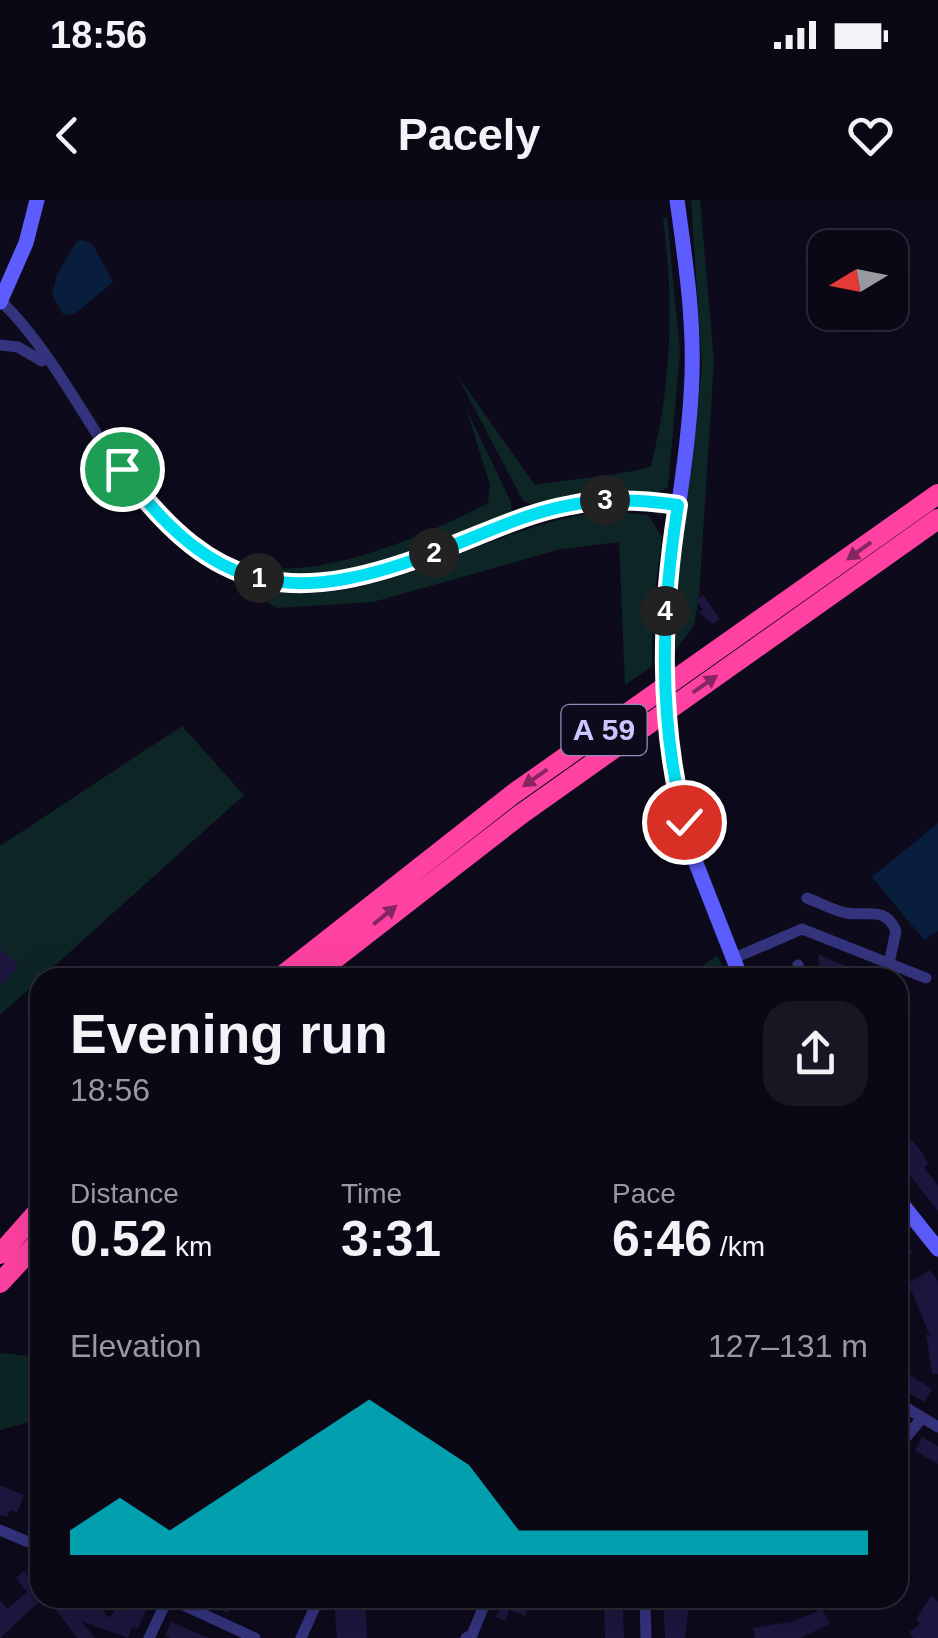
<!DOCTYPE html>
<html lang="en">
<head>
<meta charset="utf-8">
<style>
  :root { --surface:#0a0815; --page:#181622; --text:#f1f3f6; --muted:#999aa0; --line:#2a2934; --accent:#00dff1 }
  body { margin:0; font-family:Arial,sans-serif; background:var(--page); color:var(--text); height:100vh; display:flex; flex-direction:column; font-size:38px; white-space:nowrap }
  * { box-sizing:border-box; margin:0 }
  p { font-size:32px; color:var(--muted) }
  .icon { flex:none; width:55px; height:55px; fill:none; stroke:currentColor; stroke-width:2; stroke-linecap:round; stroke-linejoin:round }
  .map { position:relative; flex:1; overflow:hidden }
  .panel { position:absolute; left:30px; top:768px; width:878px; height:640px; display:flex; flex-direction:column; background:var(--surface); border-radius:30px; box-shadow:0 10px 40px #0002,0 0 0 2px var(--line) }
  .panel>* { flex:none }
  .needle { width:65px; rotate:260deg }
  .fabs { position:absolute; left:808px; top:30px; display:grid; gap:20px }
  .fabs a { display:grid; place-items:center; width:100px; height:100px; border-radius:20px; background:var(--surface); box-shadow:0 10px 40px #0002,0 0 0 2px var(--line); font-size:50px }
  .pin { position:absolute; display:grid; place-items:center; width:85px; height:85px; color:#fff; margin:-42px; border:5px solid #fff; border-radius:50%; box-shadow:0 2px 10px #0007 }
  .km { position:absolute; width:50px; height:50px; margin:-25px; border-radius:50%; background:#222; color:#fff; font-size:28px; line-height:50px; text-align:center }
  .round { display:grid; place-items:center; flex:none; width:105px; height:105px; border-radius:30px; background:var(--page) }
  .head { display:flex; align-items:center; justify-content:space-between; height:170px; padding:0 40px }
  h1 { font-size:55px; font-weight:600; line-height:75px }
  .figures { display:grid; grid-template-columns:repeat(3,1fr); gap:15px; height:170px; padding:10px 40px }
  .figures div { display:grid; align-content:center }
  .figures b { font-size:50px; font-weight:600 }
  .figures small { font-size:28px; font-weight:400 }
  .figures p { font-size:28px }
  .chart { height:280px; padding:20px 40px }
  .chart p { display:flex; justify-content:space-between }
  .chart svg { width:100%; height:180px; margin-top:10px; fill:var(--accent); opacity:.7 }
  .status { display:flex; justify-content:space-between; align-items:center; height:70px; padding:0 50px; background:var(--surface); direction:ltr }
  .status svg { height:28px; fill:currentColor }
  header { display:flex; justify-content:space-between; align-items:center; height:130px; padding:0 40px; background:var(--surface); font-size:45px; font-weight:600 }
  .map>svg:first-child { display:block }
</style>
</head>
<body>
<div class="status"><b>18:56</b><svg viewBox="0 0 49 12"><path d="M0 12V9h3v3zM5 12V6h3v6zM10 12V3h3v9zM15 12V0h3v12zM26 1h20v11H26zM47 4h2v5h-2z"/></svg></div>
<header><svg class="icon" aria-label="back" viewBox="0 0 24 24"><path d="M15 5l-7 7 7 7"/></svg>Pacely<svg class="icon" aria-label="heart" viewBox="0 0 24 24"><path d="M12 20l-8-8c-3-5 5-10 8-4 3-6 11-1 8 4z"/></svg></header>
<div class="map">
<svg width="938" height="1438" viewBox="0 0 938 1438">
  <rect width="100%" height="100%" fill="#0d0a1c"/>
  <path fill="#0d2625" d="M691,0H700L714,161L699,398L694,425L675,451L678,380L702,166Z
    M667,17L680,152L668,287L652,295L589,296L536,306L523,301L457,175L535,285C555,281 641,273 651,266C672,183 674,101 663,18Z
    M466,208L511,302L512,312C492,327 463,334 441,343C334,388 227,397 149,296C176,318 197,346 232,360C301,390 426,336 488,303L490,285Z
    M642,306L658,310L664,318C604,271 421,373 349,387C315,393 275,392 242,380L310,389L362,382L556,313Z
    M615,311L648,315L662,337L653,406L652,466L625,485L619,342L561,349L373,402L277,408L244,386C378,422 486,319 615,311Z
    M182,526L244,595L0,815V646Z
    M717,755L728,777H688Z
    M0,1153L40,1157V1219L0,1230Z"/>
  <path fill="#091d3d" d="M84,40L93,45L113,82L73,115L63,114L52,95L57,75L77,41Z
    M938,623V731L924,740L872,677Z"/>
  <path fill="#1d163e" d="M703,395L720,419L713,424L699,412L703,410L696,400Z
    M0,748L19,766L0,786Z
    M818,754L843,765L847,766L838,778H828L826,766H819Z
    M898,923L924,955L928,964L924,968L938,985V1011L901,964Z
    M904,1039L913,1052L901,1061L898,1043Z
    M930,1070L938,1081V1174H932L926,1133L930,1136L908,1083Z
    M905,1172L932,1189L924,1202L898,1186Z
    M922,1237L938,1246V1264L915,1251Z
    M0,1285L24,1295L17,1313L10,1310L7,1317L0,1315Z
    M24,1371L36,1387L40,1384V1401L0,1438V1400L7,1409L27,1392L16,1378Z
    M932,1395L938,1402V1438H913L909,1432L920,1424L916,1419Z
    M47,1398H76L84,1408L95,1400L109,1418L122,1401L146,1411L138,1429L132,1427L128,1438L81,1421L95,1438H77Z
    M194,1398H235L228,1413Z
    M261,1398H292V1409L261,1408Z
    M430,1398H468L465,1410Z
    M504,1398L531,1400L525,1416L509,1410L505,1421L496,1417Z
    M604,1398H613V1407H623L624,1438H605Z
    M663,1398H683V1404H689L685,1438H665Z
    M365,1399L367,1438H337L334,1404Z
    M822,1409L830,1424L800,1438H755L753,1428L795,1421Z
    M171,1422L209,1438H170L165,1436Z"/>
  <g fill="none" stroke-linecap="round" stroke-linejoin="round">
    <path stroke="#34337d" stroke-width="11" d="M1,101C68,167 104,267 172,332C291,445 426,341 550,310C592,299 634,299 678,305
      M0,145L18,147L42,161
      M807,698C820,703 833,710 846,713C867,717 885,705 896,731L889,763
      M732,759L802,729L926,778
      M798,765L800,778
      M898,1203L938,1227
      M898,1247L922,1218
      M0,1330L40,1347
      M168,1398L255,1438
      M645,1398L646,1438
      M149,1438L168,1398
      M301,1438L319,1398
      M466,1438L472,1435L487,1398"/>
    <path stroke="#5d5dff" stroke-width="15" d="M0,102L26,43L37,0
      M664,456C665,362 689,269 692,175C694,116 685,58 677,0
      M669,541L692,653L741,778
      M898,999L938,1049"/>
    <path stroke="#ff41a1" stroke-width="20" d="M279,778L513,594L938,294
      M310,778L520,615L938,319
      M0,1054L40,1009
      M0,1083L40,1040"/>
    <path stroke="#5d5dff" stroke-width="15" d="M664,456L669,541"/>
  </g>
  <defs><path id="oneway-solid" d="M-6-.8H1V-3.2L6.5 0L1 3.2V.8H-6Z" transform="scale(2.5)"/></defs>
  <g fill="#86265e">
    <use href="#oneway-solid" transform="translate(859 351) rotate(144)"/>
    <use href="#oneway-solid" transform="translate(705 484) rotate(-35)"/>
    <use href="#oneway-solid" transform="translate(535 578) rotate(145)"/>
    <use href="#oneway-solid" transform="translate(385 715) rotate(-39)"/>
  </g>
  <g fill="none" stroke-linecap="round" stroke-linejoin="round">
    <defs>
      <path id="route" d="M122,269C216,399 297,406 441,350C484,334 525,313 571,305C606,298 642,300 678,305C661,411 658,517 684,622"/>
    </defs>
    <use href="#route" stroke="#fff" stroke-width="20"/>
    <use href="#route" stroke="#00dff1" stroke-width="12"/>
  </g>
  <g text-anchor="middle" stroke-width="8" stroke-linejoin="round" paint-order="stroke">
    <rect fill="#0d0a1c" stroke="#928ebb" stroke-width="2.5" x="561.5" y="505" width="85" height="50" rx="8"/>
    <g font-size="30" font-weight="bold" fill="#cbc6ff">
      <text x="604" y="540">A 59</text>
    </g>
  </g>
</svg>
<div class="fabs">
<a><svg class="needle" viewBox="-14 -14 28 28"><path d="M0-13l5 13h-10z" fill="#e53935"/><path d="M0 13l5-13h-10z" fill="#999aa0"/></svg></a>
</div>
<div class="pin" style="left:122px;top:269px;background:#1e9e55"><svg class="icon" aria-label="arrive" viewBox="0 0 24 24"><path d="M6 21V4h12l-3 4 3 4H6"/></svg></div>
<div class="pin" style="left:684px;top:622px;background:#d93025"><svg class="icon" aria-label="check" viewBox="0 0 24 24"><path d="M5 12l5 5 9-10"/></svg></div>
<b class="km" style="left:259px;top:378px">1</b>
<b class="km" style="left:434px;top:353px">2</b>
<b class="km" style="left:605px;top:300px">3</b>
<b class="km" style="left:665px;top:411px">4</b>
<section class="panel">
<div class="head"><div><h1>Evening run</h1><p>18:56</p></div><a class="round"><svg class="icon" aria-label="share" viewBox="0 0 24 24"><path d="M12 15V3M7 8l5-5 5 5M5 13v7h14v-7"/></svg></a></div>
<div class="figures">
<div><p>Distance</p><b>0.52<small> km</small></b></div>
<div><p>Time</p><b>3:31</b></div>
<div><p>Pace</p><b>6:46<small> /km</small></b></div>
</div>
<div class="chart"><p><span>Elevation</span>127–131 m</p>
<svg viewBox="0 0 160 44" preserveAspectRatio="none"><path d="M0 44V38L10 30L20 38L30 30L40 22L50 14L60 6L70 14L80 22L90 38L100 38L110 38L120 38L130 38L140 38L150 38L160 38V44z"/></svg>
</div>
</section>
</div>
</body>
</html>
